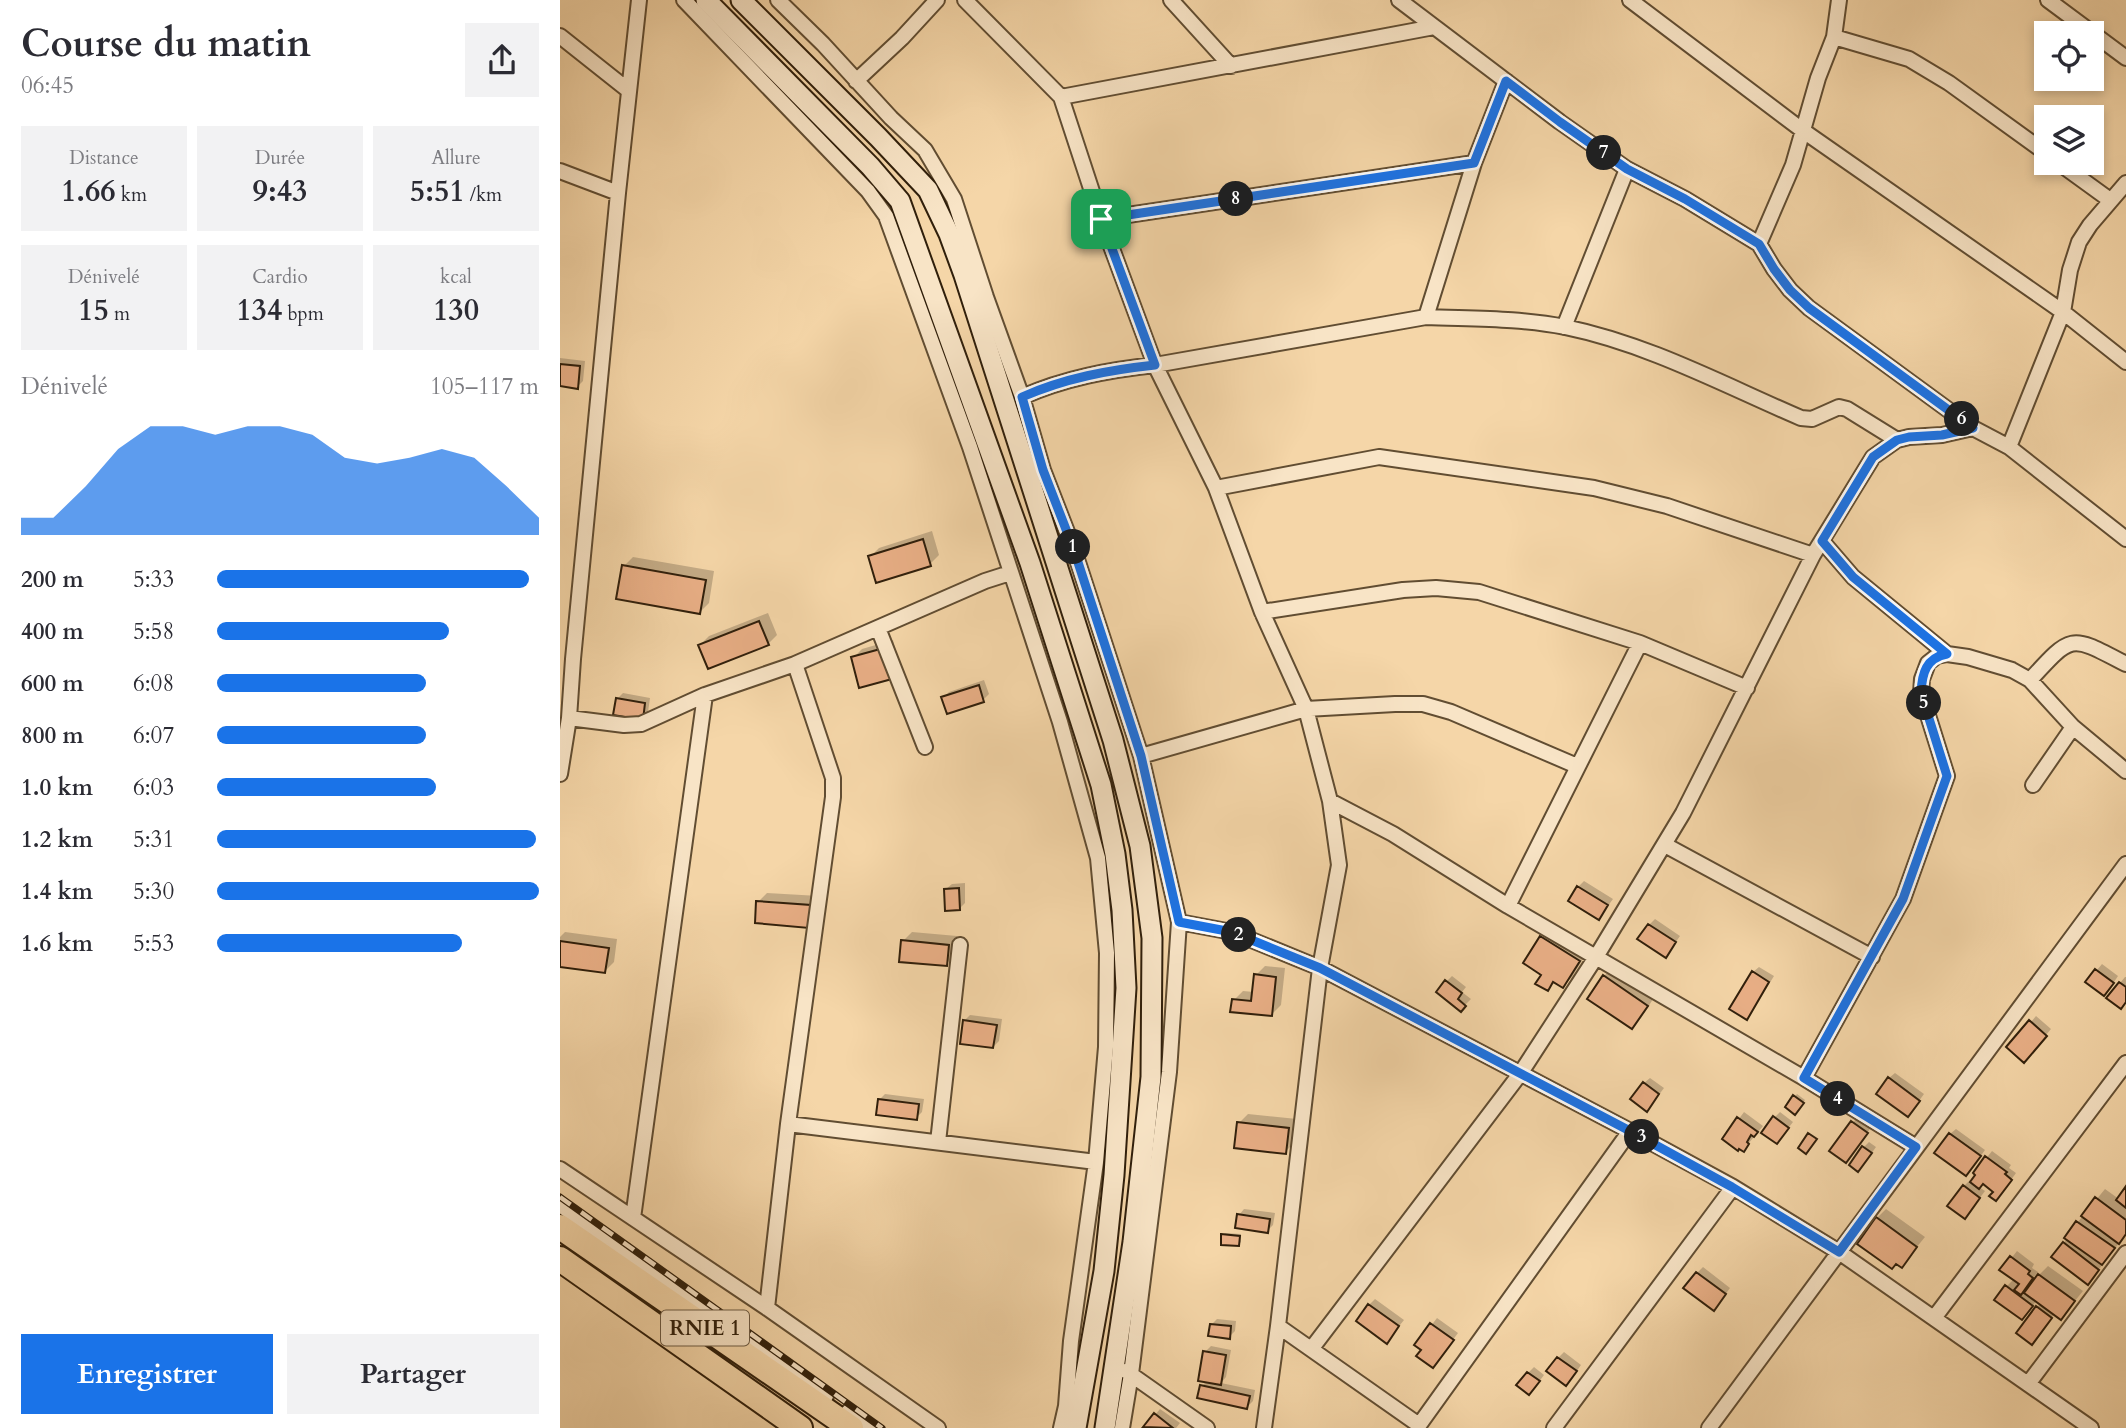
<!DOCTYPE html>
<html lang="fr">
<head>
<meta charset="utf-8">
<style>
  :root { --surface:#fff; --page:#f2f2f3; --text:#2b2b33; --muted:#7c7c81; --accent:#1a73e8 }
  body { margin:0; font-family:Cardo,serif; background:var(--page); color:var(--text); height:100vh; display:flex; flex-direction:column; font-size:26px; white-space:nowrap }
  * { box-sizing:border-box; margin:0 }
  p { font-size:23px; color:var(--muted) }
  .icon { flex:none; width:38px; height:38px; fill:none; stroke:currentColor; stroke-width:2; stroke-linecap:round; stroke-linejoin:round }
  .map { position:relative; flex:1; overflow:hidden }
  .drawer { display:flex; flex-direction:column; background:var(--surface); width:560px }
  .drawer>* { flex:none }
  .controls { position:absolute; left:1474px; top:21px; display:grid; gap:14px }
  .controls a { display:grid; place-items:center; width:70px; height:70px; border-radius:0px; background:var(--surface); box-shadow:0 4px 10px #0003; font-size:35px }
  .pin { position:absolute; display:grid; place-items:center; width:60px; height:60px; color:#fff; margin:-30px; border-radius:14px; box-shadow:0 4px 10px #0006 }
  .km { position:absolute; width:35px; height:35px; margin:-18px; border-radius:50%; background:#222; color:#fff; font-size:19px; line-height:35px; text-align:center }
  .round { display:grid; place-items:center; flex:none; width:74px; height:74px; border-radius:0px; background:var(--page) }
  .headline { display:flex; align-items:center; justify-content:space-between; height:119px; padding:0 21px }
  h1 { font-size:38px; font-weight:700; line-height:52px }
  .figures { display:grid; grid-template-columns:repeat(3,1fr); gap:10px; height:119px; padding:7px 21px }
  .figures div { display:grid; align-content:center; border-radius:0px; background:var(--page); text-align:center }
  .figures b { font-size:30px; font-weight:700 }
  .figures small { font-size:19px; font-weight:400 }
  .figures p { font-size:19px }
  .chart { height:196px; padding:14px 21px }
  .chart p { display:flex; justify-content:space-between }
  .chart svg { width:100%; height:126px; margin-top:7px; fill:var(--accent); opacity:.7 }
  .cta { display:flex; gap:14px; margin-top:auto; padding:14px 21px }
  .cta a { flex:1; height:80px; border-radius:0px; background:var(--accent); color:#fff; font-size:28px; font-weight:700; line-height:80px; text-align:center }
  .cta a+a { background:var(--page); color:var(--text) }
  ul { padding:0 21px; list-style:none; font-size:23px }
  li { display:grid; grid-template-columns:112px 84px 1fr; align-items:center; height:52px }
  li i { height:18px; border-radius:9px; background:var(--accent) }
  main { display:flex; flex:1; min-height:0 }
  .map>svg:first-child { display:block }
</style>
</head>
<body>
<main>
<section class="drawer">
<div class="headline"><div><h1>Course du matin</h1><p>06:45</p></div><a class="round"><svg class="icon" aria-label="share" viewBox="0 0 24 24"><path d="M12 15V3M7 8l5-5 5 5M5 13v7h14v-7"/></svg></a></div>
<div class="figures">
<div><p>Distance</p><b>1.66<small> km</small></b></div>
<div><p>Durée</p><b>9:43</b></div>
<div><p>Allure</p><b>5:51<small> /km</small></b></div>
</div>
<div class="figures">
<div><p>Dénivelé</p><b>15<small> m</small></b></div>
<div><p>Cardio</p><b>134<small> bpm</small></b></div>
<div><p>kcal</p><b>130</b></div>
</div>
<div class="chart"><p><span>Dénivelé</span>105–117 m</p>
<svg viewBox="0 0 160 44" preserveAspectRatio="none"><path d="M0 44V38L10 38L20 27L30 14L40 6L50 6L60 9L70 6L80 6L90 9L100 17L110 19L120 17L130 14L140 17L150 27L160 38V44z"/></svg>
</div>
<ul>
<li><b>200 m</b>5:33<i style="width:97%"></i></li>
<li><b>400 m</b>5:58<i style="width:72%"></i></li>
<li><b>600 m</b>6:08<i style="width:65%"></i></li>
<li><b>800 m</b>6:07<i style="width:65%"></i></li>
<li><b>1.0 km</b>6:03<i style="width:68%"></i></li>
<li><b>1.2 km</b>5:31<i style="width:99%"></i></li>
<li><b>1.4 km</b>5:30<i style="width:100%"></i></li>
<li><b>1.6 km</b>5:53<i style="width:76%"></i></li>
</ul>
<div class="cta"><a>Enregistrer</a><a>Partager</a></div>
</section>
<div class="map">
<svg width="1566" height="1428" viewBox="0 0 1566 1428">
  <rect width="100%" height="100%" fill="#f5d6a8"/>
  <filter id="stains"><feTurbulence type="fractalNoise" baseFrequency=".00286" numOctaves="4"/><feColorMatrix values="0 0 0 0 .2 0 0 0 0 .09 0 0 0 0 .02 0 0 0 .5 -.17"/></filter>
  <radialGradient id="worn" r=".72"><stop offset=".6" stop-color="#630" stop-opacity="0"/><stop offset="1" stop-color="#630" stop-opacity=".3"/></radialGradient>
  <path fill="#0003" d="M0,358L25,361L23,381L17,387L0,385Z
    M372,531L379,555L370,564L310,557L319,548Z
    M73,557L154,571L149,603L140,612L64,566Z
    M208,613L217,635L208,644L140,645L149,636Z
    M333,640L340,668L293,658L302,649Z
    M424,680L429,694L423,700L383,698L389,692Z
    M63,693L90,698L88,712L82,718L57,699Z
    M1024,881L1053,899L1039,918L1018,887Z
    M405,883V903L399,909L386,889L392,884Z
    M207,893L259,896L248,926L198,902Z
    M1095,919L1120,936L1106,956L1089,925Z
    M991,928L1028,951L1012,977L1003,986L995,981L987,989L984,974L965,963L982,937Z
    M5,932L57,939L54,962L45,971L0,965V937Z
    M352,932L397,936L395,955L386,964L343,941Z
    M1542,964L1558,976L1550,988L1528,981Z
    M705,966L725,968L721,1005L711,1015L674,1000L683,991L694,992L696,975Z
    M1053,967L1095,996L1081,1018L1072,1027L1044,976Z
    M1199,967L1214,976L1192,1012L1186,1017L1193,972Z
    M892,976L906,987L902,992L911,999L901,1009L886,982Z
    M1565,977H1566V1001L1560,983Z
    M410,1015L442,1019L439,1041L433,1047L405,1020Z
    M1476,1016L1491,1029L1469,1055L1471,1022Z
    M1335,1073L1364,1094L1353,1109L1329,1078Z
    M1090,1078L1104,1088L1092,1104L1084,1083Z
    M325,1094L364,1099L362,1112L356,1118L319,1100Z
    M1237,1094L1245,1100L1238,1110L1227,1106Z
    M1184,1112L1203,1126L1183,1150L1164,1139Z
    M1220,1112L1233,1122L1222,1136L1214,1118Z
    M688,1114L737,1119L734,1143L725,1152L679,1123Z
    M1298,1116L1312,1126L1291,1155L1272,1151Z
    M1396,1129L1425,1150L1412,1168L1390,1134Z
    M1309,1142L1316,1147L1304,1164V1147Z
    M1432,1151L1451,1165L1449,1168L1456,1173L1441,1194L1423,1183L1419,1187L1425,1191L1410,1211L1404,1186L1410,1180L1412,1182L1418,1175L1415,1173Z
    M1545,1189L1559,1199L1566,1189V1234L1533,1277L1504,1243L1518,1222Z
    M684,1209L715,1213L713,1225L707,1231L679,1215Z
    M1326,1209L1365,1237L1342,1265L1317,1218Z
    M665,1233L681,1234V1242L679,1244L663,1235Z
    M1457,1251L1474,1264L1472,1268L1478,1272L1473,1278L1475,1279L1488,1266L1523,1291L1501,1318L1495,1313L1478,1337L1477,1307L1481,1303L1477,1300L1468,1312L1446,1287L1454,1279L1442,1270Z
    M1143,1267L1170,1288L1159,1303L1137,1273Z
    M815,1299L844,1320L827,1341L809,1305Z
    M877,1318L898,1333L878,1360L857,1344Z
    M657,1319L676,1321L675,1331L669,1337L651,1325Z
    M651,1346L671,1350L666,1377L661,1383L695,1390L693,1401L687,1407L642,1386L647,1381L645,1352Z
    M1004,1352L1021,1365L1012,1378L998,1358Z
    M974,1367L984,1375L975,1387L968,1373Z
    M600,1409L620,1423L616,1428H588L586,1426Z"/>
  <path fill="#e9af86" stroke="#301f0b" stroke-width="2" d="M0,364L20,366L18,389L0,386Z
    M363,539L371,566L316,583L308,556Z
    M62,565L146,580L140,614L56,599Z
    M199,621L209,645L148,669L138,645Z
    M324,648L332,679L299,688L291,657Z
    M419,685L424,702L387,714L381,697Z
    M56,698L85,703L83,720L53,715Z
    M1017,886L1048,905L1039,920L1008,901Z
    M399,888L400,910L385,911L384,889Z
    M196,901L251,905L249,928L195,923Z
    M1088,924L1116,942L1106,958L1077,939Z
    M980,936L1020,961L1003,988L993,982L988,991L975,984L981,975L963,963Z
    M341,940L389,945L387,966L339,962Z
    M0,941L49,948L45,973L0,967Z
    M1535,969L1554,983L1544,996L1525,982Z
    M1192,971L1209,982L1187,1020L1169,1009Z
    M694,974L716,977L712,1016L670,1012L672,999L691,1001Z
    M1043,975L1088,1006L1072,1029L1027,999Z
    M885,980L902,993L898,999L906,1006L901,1012L876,992Z
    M1559,982L1566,987V1002L1561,1009L1546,998Z
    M403,1020L437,1025L433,1048L400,1044Z
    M1469,1020L1487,1036L1464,1063L1446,1047Z
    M1328,1077L1360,1101L1348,1117L1316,1094Z
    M1083,1082L1099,1094L1087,1112L1070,1099Z
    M1233,1095L1244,1103L1235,1115L1225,1107Z
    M318,1099L359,1104L357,1120L316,1115Z
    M1213,1116L1229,1128L1217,1144L1201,1133Z
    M1177,1117L1198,1132L1194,1137L1191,1135L1187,1142L1189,1144L1184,1152L1179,1149L1178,1151L1162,1139Z
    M1291,1121L1308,1133L1286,1163L1269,1151Z
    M677,1122L729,1128L726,1154L674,1148Z
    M1248,1133L1257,1139L1246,1154L1238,1148Z
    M1389,1133L1421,1156L1406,1176L1374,1153Z
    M1302,1146L1312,1153L1298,1172L1289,1165Z
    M1425,1156L1447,1172L1445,1174L1452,1180L1436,1201L1429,1196L1433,1192L1423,1184L1419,1189L1410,1182L1415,1175L1413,1173Z
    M1403,1185L1420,1198L1405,1219L1387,1206Z
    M1566,1186V1208L1556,1200Z
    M1535,1197L1566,1220V1234L1559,1244L1521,1216Z
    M677,1214L710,1219L708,1233L675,1228Z
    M1316,1217L1357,1247L1342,1268L1336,1264L1332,1269L1297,1244Z
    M1516,1221L1555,1248L1542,1265L1504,1238Z
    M661,1234L680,1236L679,1246L661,1245Z
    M1503,1242L1539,1270L1528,1285L1491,1257Z
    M1450,1256L1470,1271L1468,1274L1473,1278L1461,1295L1454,1290L1459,1284L1439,1270Z
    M1136,1272L1166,1294L1154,1311L1123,1288Z
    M1478,1274L1515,1301L1501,1320L1464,1293Z
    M1445,1285L1473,1306L1462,1320L1434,1300Z
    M808,1304L839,1326L827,1344L796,1321Z
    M1476,1306L1492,1318L1472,1345L1456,1333Z
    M870,1323L894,1340L873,1368L856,1356L861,1350L854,1345Z
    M650,1324L671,1326L670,1339L648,1336Z
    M643,1351L666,1355L661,1385L638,1381Z
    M997,1357L1017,1371L1006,1386L986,1371Z
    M967,1372L980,1381L969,1395L956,1385Z
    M640,1385L690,1396L687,1409L637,1398Z
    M594,1413L613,1428L583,1427Z"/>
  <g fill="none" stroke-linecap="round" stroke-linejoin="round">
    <defs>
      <path id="street" d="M124,0L308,191L326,216L410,447L500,722L538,858L547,953L546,1047L536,1162L511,1341L506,1406L501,1428
        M218,0L263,44L331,118L365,150L394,199L426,297L462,397L483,470L514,550L581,756L619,922L609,1072L571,1374L562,1428
        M405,0L501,97L541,219L595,365L656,488L702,612L746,709L770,801L779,865L760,968L718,1326L704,1428
        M611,0L671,66
        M839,0L1000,122L1067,169L1125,199L1199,244L1214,269L1230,290L1249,308L1413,428L1449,447L1566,539
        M1070,0L1242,130L1503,312L1566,362
        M1488,0L1566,58
        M0,36L68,90
        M1274,37L1349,59L1389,83L1486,153
        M296,81L342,38L377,0
        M501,97L874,27
        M1499,163L1550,200
        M0,171L58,193
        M541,219L914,163
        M1199,244L1233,165L1258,78L1274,37L1279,0
        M866,317C912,319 960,318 1005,327C1088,344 1164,385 1241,418L1252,419L1279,407L1287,409L1337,440
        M1004,327L1067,169
        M462,397C505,378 549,370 595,365L866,317L914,163L946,81
        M1449,447L1503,312L1510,270L1519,242L1530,225L1566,183
        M656,488L819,457L1034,488L1107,506L1253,555
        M1262,541L1293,577L1387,654
        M702,612L843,590L876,588L919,592L1080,643L1187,688
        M318,628L365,747
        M1470,680C1513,633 1510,635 1566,664
        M9,718L64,725L81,724L145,695L235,664L425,581L450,573
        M581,756L746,709L835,704H863L891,712L1017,766
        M0,774L9,718L13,659L58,193L79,0
        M1473,785L1513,727
        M770,801L833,834L948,906L1244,1078L1356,1147
        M1105,845L1312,957
        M948,906L1080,643
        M619,922L672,932L760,968L1070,1131L1173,1187L1279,1252L1531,1428
        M1244,1078L1343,899L1387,776L1361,693L1362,679L1368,663L1377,656L1387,654L1408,657L1452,670L1470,680L1513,727L1566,771
        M228,1124L536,1162
        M378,1142L400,945
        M0,1169L207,1308L378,1428
        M0,1205L266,1396
        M73,1218L145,695
        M207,1308L228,1124L273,797V778L235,664
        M1374,1318L1566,1063
        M718,1326L859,1425
        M752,1348L960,1074L1036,957L1123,813L1253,555L1313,457L1337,440L1349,437L1382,435L1413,428
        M566,1371L647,1428
        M1468,1384L1566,1253
        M288,1412L309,1428
        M857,1428L1070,1131
        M994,1428L1173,1187
        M1149,1428L1566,864"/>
      <path id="secondary" d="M146,0L310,166L340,201L470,563L541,785L555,854L562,910L566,988L554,1175L544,1271L516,1428
        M181,0L318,137L368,190L389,234L404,275L553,740L580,846L592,938L591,1077L573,1242L545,1428"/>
      <path id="highway" d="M0,1227L291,1428
        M0,1259L240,1428"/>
    </defs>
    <use href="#street" stroke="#614d32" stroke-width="18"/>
    <use href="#secondary" stroke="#301f0b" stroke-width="23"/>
    <use href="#highway" stroke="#301f0b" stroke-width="28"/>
    <use href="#street" stroke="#f8e4c6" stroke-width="14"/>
    <use href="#secondary" stroke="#f8e4c6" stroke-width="19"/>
    <use href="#highway" stroke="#f5d6a8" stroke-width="24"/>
    <defs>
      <path id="rail" d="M0,1197L322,1428"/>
    </defs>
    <use href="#rail" stroke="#301f0b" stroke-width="7"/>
    <use href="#rail" stroke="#f8e4c6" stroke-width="4.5" stroke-dasharray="13" stroke-linecap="butt"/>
  </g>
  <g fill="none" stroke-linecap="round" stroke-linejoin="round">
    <defs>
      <path id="route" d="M946,81L1000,122L1067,169L1125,199L1199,244L1214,269L1230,290L1249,308L1413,428L1382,435L1349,437L1337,440L1313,457L1262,541L1293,577L1387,654C1366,658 1362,673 1361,693L1387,776L1343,899L1244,1078L1356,1147L1279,1252L1172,1187L1070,1131L760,968L672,932L619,922L581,756L514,550L483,470L462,397C505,378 549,370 595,365L541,219L914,163Z"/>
    </defs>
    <use href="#route" stroke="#fff" stroke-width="14"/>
    <use href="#route" stroke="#1a73e8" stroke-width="9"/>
  </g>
  <g text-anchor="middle" stroke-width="7" stroke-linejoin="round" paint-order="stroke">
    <rect fill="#f8e4c6" stroke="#6c5a43" stroke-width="2" x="101" y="1310.5" width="88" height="35" rx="5"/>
    <g font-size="21" font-weight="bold" fill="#301f0b">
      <text x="145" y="1335">RNIE 1</text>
    </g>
  </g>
  <rect width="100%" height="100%" filter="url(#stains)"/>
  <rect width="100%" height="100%" fill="url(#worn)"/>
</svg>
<div class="controls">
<a><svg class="icon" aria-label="locate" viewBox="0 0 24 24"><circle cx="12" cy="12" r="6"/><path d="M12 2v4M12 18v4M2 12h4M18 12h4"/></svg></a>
<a><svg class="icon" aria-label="layers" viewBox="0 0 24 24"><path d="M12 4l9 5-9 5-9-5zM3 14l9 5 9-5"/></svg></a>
</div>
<div class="pin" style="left:541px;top:219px;background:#1e9e55"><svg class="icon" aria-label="arrive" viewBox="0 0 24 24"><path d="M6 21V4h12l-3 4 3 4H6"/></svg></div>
<b class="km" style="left:513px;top:547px">1</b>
<b class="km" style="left:679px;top:935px">2</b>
<b class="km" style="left:1082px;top:1137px">3</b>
<b class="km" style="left:1278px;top:1099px">4</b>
<b class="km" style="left:1364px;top:703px">5</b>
<b class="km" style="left:1402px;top:419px">6</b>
<b class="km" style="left:1044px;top:153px">7</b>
<b class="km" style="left:676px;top:199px">8</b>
</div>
</main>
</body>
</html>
